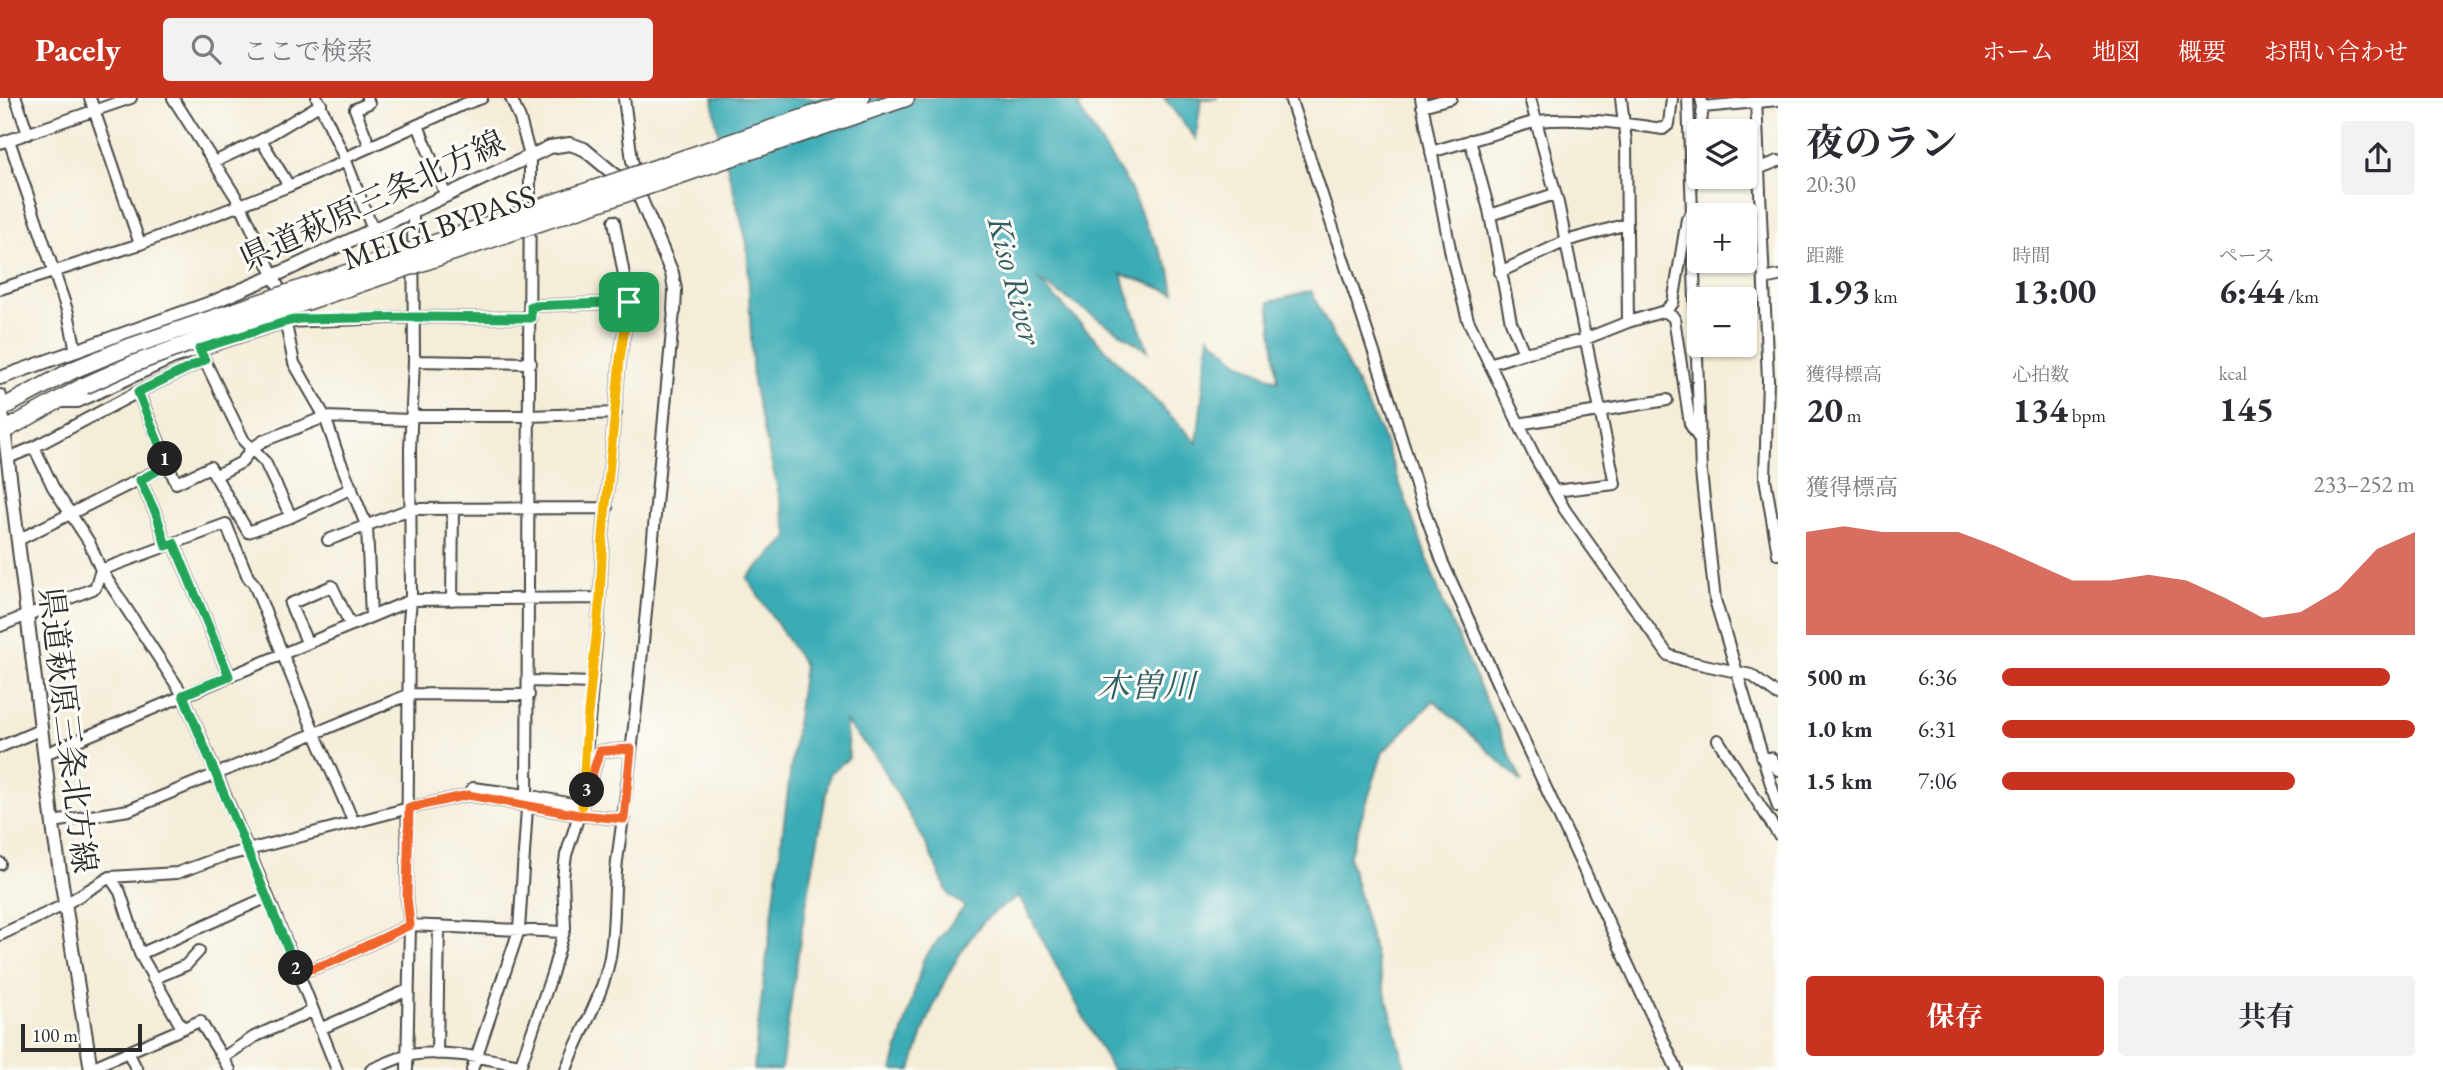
<!DOCTYPE html>
<html lang="ja">
<head>
<meta charset="utf-8">
<style>
  :root { --surface:#fff; --page:#f2f2f3; --text:#2b2b33; --muted:#7c7c81; --accent:#c8321e }
  body { margin:0; font-family:"EB Garamond","Noto Serif JP",serif; background:var(--page); color:var(--text); height:100vh; display:flex; flex-direction:column; font-size:26px; white-space:nowrap }
  * { box-sizing:border-box; margin:0 }
  p { font-size:23px; color:var(--muted) }
  .icon { flex:none; width:38px; height:38px; fill:none; stroke:currentColor; stroke-width:2; stroke-linecap:round; stroke-linejoin:round }
  .map { position:relative; flex:1; overflow:hidden }
  .drawer { display:flex; flex-direction:column; background:var(--surface); width:665px }
  .drawer>* { flex:none }
  .buttons { position:absolute; left:1687px; top:21px; display:grid; gap:14px }
  .buttons a { display:grid; place-items:center; width:70px; height:70px; border-radius:7px; background:var(--surface); box-shadow:0 2px 5px #0004; font-size:35px }
  .scale { position:absolute; left:21px; bottom:18px; width:121px; box-sizing:border-box; padding-left:7px; border:4px solid #2b2b2b; border-top:0; font-size:19px; line-height:24px; white-space:nowrap; color:#2b2b2b; -webkit-text-stroke:5px #fdfcf7; paint-order:stroke }
  .pin { position:absolute; display:grid; place-items:center; width:60px; height:60px; color:#fff; margin:-30px; border-radius:14px; box-shadow:0 4px 10px #0006 }
  .km { position:absolute; width:35px; height:35px; margin:-18px; border-radius:50%; background:#222; color:#fff; font-size:19px; line-height:35px; text-align:center }
  .round { display:grid; place-items:center; flex:none; width:74px; height:74px; border-radius:7px; background:var(--page) }
  .headline { display:flex; align-items:center; justify-content:space-between; height:119px; padding:0 28px }
  h1 { font-size:38px; font-weight:700; line-height:52px }
  .metrics { display:grid; grid-template-columns:repeat(3,1fr); gap:10px; height:119px; padding:7px 28px }
  .metrics div { display:grid; align-content:center }
  .metrics b { font-size:35px; font-weight:700 }
  .metrics small { font-size:19px; font-weight:400 }
  .metrics p { font-size:19px }
  .chart { height:196px; padding:14px 28px }
  .chart p { display:flex; justify-content:space-between }
  .chart svg { width:100%; height:126px; margin-top:7px; fill:var(--accent); opacity:.7 }
  .primary-button { display:flex; gap:14px; margin-top:auto; padding:14px 28px }
  .primary-button a { flex:1; height:80px; border-radius:7px; background:var(--accent); color:#fff; font-size:28px; font-weight:700; line-height:80px; text-align:center }
  .primary-button a+a { background:var(--page); color:var(--text) }
  ul { padding:0 28px; list-style:none; font-size:23px }
  li { display:grid; grid-template-columns:112px 84px 1fr; align-items:center; height:52px }
  li i { height:18px; border-radius:9px; background:var(--accent) }
  header { display:flex; align-items:center; gap:42px; box-sizing:border-box; height:98px; padding:0 35px; background:var(--accent); color:#fff }
  header strong { font-size:33px }
  nav { display:flex; gap:38px; margin-inline-start:auto; font-size:24px }
  .search { width:490px; height:63px; background:var(--page); display:flex; align-items:center; gap:18px; box-sizing:border-box; padding:0 24px; border-radius:7px; color:var(--muted); font-size:26px }
  main { display:flex; flex:1; min-height:0 }
  .map>svg:first-child { display:block }
</style>
</head>
<body>
<header>
<strong>Pacely</strong>
<div class="search"><svg class="icon" aria-label="search" viewBox="0 0 24 24"><circle cx="10" cy="10" r="6"/><path d="M15 15l6 6"/></svg>ここで検索</div>
<nav><a>ホーム</a><a>地図</a><a>概要</a><a>お問い合わせ</a></nav>
</header>
<main>
<div class="map">
<svg width="1778" height="972" viewBox="0 0 1778 972">
  <rect width="100%" height="100%" fill="#fdfcf7"/>
  <filter id="ink" filterUnits="userSpaceOnUse"><feTurbulence type="fractalNoise" baseFrequency=".0143" numOctaves="2"/><feDisplacementMap in="SourceGraphic" scale="14" xChannelSelector="R" yChannelSelector="G"/><feConvolveMatrix kernelMatrix="1 2 1 2 8 2 1 2 1" color-interpolation-filters="sRGB"/></filter>
  <filter id="wash" filterUnits="userSpaceOnUse"><feTurbulence type="fractalNoise" baseFrequency=".00686" numOctaves="4" result="noise"/><feDisplacementMap in="SourceGraphic" scale="28" xChannelSelector="R" yChannelSelector="G"/><feGaussianBlur stdDeviation="1.57" result="paint"/><feColorMatrix in="noise" values="0 0 0 0 0 0 0 0 0 0 0 0 0 0 0 0 0 1.4 0 .05"/><feComposite in="paint" operator="in"/></filter>
  <g filter="url(#wash)">
    <rect width="100%" height="100%" fill="#f4edd8"/>
    <path fill="#3bacb6" stroke="#336c70" stroke-width="2" d="M713,0H1088L1078,9L1129,88L1146,127L1170,172L1174,195L1121,176L1148,253L1037,181L1197,345L1209,238L1240,265L1278,283L1269,204L1311,193L1382,337L1447,515L1522,684L1434,602L1383,654L1349,759L1406,972H1112L1019,798C1008,806 993,813 984,823C948,864 926,921 911,972H892L924,860L965,808L949,797L925,744L876,659L845,623L849,660L830,675L801,835L781,972H754L757,936L804,567L747,480L789,439L753,286L747,145L716,25Z
      M1164,0H1218L1201,1L1196,41Z"/>
  </g>
  <g filter="url(#ink)">
    <g fill="none" stroke-linecap="round" stroke-linejoin="round">
      <defs>
        <path id="minor" d="M16,0L28,36
          M90,0L140,146
          M173,0L241,107L278,188L294,265L325,319L339,360L367,429L371,518
          M317,0L346,63L373,132
          M367,0L369,5L355,11L370,49
          M511,0L520,21L530,58L527,702
          M624,0L632,63L638,80
          M1290,0L1394,315L1420,400L1442,463L1500,591L1677,972
          M1421,0L1452,161L1468,222L1535,359L1565,412L1668,557L1686,563L1751,577L1778,597
          M1530,0L1558,105L1615,386L1554,393
          M1621,0L1626,45L1628,224
          M1688,0L1701,374L1715,502L1778,709
          M1756,0L1768,282L1765,380L1778,456
          M1422,8L1451,0
          M1703,9L1778,2
          M418,27L446,98
          M1700,33L1703,9L1701,0
          M9,42L68,215L76,253
          M261,42L289,88
          M1470,42L1489,112L1511,224L1524,255
          M0,45L131,0
          M1431,54L1537,23C1578,19 1622,25 1663,31L1669,26L1672,0
          M345,60L462,7L482,0
          M214,64L261,42L321,6
          M1695,70L1699,36
          M1760,70L1778,63
          M1490,117L1555,96
          M1500,174L1566,143L1627,126
          M1764,181L1778,178
          M0,191L140,146L289,88L346,63
          M531,208L629,204
          M1665,213L1674,220L1690,326L1698,339
          M202,257L244,343L265,364L291,419
          M414,263L531,265
          M1489,266L1524,255L1580,243L1628,224L1665,213L1673,205L1687,121L1691,116
          M138,294L176,385L210,369L248,434L293,418L352,390
          M60,304H78L174,260L285,224L414,219L531,220
          M411,318H528L616,315
          M1518,326L1667,302
          M34,349L53,389L89,444L101,472L183,597L268,799L337,972
          M8,360L34,349L138,294L205,262
          M215,378L242,364L251,351L263,343L325,319L411,322
          M140,382L157,418L166,448
          M18,442L168,367
          M328,442L410,411L607,410
          M174,445L229,578
          M452,502L453,411
          M0,528L95,490L101,472L226,426L248,479L254,486L315,636L354,725
          M307,544L290,506L332,488L350,526
          M529,583L593,585
          M1718,642L1778,736
          M0,649L42,631
          M45,656L411,502L600,500
          M1762,660H1771L1778,672
          M583,690L600,500L603,438L620,261L629,204L614,123
          M468,697L579,717L624,721
          M53,724L129,712L410,596L529,597
          M0,765V766
          M110,779L120,794L140,856L182,930
          M0,837L64,807L110,779L177,775L221,759L409,710L468,697L473,690L527,697L582,708L600,653L631,651
          M140,856L268,799
          M299,875L334,863L410,827L563,834
          M153,881L186,867L199,853
          M320,931L408,892
          M128,954L137,972
          M437,956L439,828
          M224,959L254,939L312,913
          M91,970L200,923L230,972
          M371,972C382,967 394,961 406,958C437,950 489,961 520,967
          M407,972L410,827L407,799L409,523L411,502L410,352L414,263L413,113
          M472,972L519,832L527,710
          M519,972L552,876L565,830L563,779L566,757L578,720
          M566,972C579,936 601,902 609,864C616,831 613,796 617,763C643,580 656,396 674,213"/>
        <path id="major" d="M0,280L213,204L274,178L550,49L570,46L584,51L639,97L672,175L675,192L674,213
          M0,298L54,735L91,972"/>
        <path id="highway" d="M670,65L861,0
          M675,79L906,0
          M0,311L75,271
          M0,335L84,288"/>
      </defs>
      <use href="#minor" stroke="#494845" stroke-width="14"/>
      <use href="#major" stroke="#494845" stroke-width="16"/>
      <use href="#highway" stroke="#494845" stroke-width="19"/>
      <use href="#minor" stroke="#fff" stroke-width="10"/>
      <use href="#major" stroke="#fff" stroke-width="12"/>
      <use href="#highway" stroke="#fff" stroke-width="16"/>
      <defs>
        <path id="highway-bridge" d="M75,271L126,250L670,65
          M84,288L133,266L262,219L675,79"/>
      </defs>
      <use href="#highway-bridge" stroke="#494845" stroke-width="19" stroke-linecap="butt"/>
      <use href="#highway-bridge" stroke="#fff" stroke-width="16"/>
    </g>
  </g>
  <g fill="none" stroke-linecap="round" stroke-linejoin="round" filter="url(#ink)">
    <defs>
      <path id="split-1" d="M165,361L138,294L205,262L199,251L285,224L299,221L414,219L531,220V208L629,204"/>
      <path id="split-2" d="M165,361L168,367L140,382L157,418L166,448L174,445L229,578L183,597L296,870"/>
      <path id="split-3" d="M296,870L299,875L334,863L410,827L407,799L409,710L468,697L579,717L624,721L631,651L600,653L587,692"/>
      <path id="split-4" d="M587,692L582,708L587,625L600,500L603,438L620,261L629,204"/>
    </defs>
    <use href="#split-1" stroke="#fff" stroke-width="14"/>
    <use href="#split-2" stroke="#fff" stroke-width="14"/>
    <use href="#split-3" stroke="#fff" stroke-width="14"/>
    <use href="#split-4" stroke="#fff" stroke-width="14"/>
    <use href="#split-1" stroke="#22a559" stroke-width="9"/>
    <use href="#split-2" stroke="#22a559" stroke-width="9"/>
    <use href="#split-3" stroke="#f0652b" stroke-width="9"/>
    <use href="#split-4" stroke="#f5b400" stroke-width="9"/>
  </g>
  <g text-anchor="middle" stroke-width="6" stroke-linejoin="round" paint-order="stroke">
    <g font-size="32" fill="#2b2b2b" stroke="#fdfcf7">
      <text transform="translate(372 102) rotate(-25)" y="11">県道萩原三条北方線</text>
      <text transform="translate(439 129) rotate(-19)" y="11">MEIGI BYPASS</text>
      <text transform="translate(68 632) rotate(83)" y="11">県道萩原三条北方線</text>
    </g>
    <g font-size="33" font-style="italic" fill="#315f63" stroke="#fdfcf7">
      <text transform="translate(1016 182) rotate(75)" y="12">Kiso River</text>
      <text x="1146" y="599">木曽川</text>
    </g>
  </g>
</svg>
<div class="buttons">
<a><svg class="icon" aria-label="layers" viewBox="0 0 24 24"><path d="M12 4l9 5-9 5-9-5zM3 14l9 5 9-5"/></svg></a>
<a>+</a>
<a>−</a>
</div>
<div class="scale">100 m</div>
<div class="pin" style="left:629px;top:204px;background:#1e9e55"><svg class="icon" aria-label="arrive" viewBox="0 0 24 24"><path d="M6 21V4h12l-3 4 3 4H6"/></svg></div>
<b class="km" style="left:165px;top:361px">1</b>
<b class="km" style="left:296px;top:870px">2</b>
<b class="km" style="left:587px;top:692px">3</b>
</div>
<section class="drawer">
<div class="headline"><div><h1>夜のラン</h1><p>20:30</p></div><a class="round"><svg class="icon" aria-label="share" viewBox="0 0 24 24"><path d="M12 15V3M7 8l5-5 5 5M5 13v7h14v-7"/></svg></a></div>
<div class="metrics">
<div><p>距離</p><b>1.93<small> km</small></b></div>
<div><p>時間</p><b>13:00</b></div>
<div><p>ペース</p><b>6:44<small> /km</small></b></div>
</div>
<div class="metrics">
<div><p>獲得標高</p><b>20<small> m</small></b></div>
<div><p>心拍数</p><b>134<small> bpm</small></b></div>
<div><p>kcal</p><b>145</b></div>
</div>
<div class="chart"><p><span>獲得標高</span>233–252 m</p>
<svg viewBox="0 0 160 44" preserveAspectRatio="none"><path d="M0 44V8L10 6L20 8L30 8L40 8L50 13L60 19L70 25L80 25L90 23L100 25L110 31L120 38L130 36L140 28L150 14L160 8V44z"/></svg>
</div>
<ul>
<li><b>500 m</b>6:36<i style="width:94%"></i></li>
<li><b>1.0 km</b>6:31<i style="width:100%"></i></li>
<li><b>1.5 km</b>7:06<i style="width:71%"></i></li>
</ul>
<div class="primary-button"><a>保存</a><a>共有</a></div>
</section>
</main>
</body>
</html>
